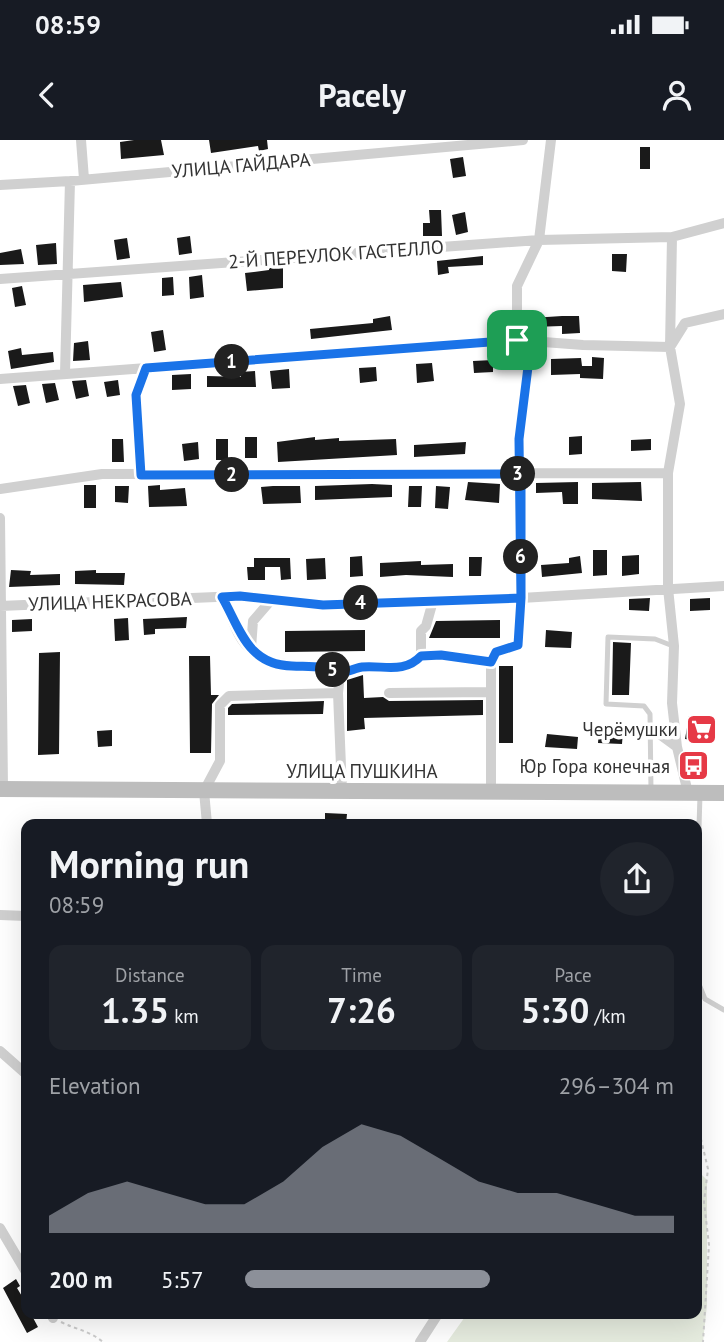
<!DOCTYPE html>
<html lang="en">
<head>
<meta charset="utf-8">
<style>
  :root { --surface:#171b24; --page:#20242c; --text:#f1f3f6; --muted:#9ea1a6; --accent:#8c9099 }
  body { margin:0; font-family:"PT Sans",sans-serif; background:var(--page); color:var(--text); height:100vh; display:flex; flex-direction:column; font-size:26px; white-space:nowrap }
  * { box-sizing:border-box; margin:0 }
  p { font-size:23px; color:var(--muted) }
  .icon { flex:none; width:38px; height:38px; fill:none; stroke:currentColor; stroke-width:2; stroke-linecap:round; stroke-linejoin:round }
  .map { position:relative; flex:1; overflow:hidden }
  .drawer { position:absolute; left:21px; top:679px; width:681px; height:500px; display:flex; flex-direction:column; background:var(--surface); border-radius:14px; box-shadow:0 7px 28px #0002 }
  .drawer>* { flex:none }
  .pin { position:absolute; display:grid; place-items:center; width:60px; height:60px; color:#fff; margin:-30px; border-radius:14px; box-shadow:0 4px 10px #0006 }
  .km { position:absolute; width:35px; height:35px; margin:-18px; border-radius:50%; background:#222; color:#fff; font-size:19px; line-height:35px; text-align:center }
  .round { display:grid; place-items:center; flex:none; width:74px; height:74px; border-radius:37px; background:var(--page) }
  .headline { display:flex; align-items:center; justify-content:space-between; height:119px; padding:0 28px }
  h1 { font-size:38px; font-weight:700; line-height:52px }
  .stats { display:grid; grid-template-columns:repeat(3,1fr); gap:10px; height:119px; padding:7px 28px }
  .stats div { display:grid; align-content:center; border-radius:14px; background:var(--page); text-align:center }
  .stats b { font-size:35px; font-weight:700 }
  .stats small { font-size:19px; font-weight:400 }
  .stats p { font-size:19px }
  .chart { height:196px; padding:14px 28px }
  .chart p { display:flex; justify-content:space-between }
  .chart svg { width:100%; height:126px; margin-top:7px; fill:var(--accent); opacity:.7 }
  ul { padding:0 28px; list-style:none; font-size:23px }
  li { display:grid; grid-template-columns:112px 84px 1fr; align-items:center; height:52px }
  li i { height:18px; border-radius:9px; background:var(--accent) }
  .status { display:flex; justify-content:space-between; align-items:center; height:49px; padding:0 35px; background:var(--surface); direction:ltr }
  .status svg { height:19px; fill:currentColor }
  header { display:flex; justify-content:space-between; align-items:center; height:91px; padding:0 28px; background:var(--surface); font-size:32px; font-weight:700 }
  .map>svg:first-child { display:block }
</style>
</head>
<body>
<div class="status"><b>08:59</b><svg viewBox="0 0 49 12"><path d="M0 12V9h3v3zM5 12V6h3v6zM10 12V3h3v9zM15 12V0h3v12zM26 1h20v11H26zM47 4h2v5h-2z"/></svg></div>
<header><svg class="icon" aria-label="back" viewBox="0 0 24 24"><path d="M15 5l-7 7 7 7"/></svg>Pacely<svg class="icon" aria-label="person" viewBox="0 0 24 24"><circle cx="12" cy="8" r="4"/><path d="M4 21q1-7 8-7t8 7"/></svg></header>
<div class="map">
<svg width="724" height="1202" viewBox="0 0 724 1202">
  <rect width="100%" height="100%" fill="#fff"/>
  <path fill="#e6ecdf" d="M697,1030L707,1040V1165L703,1202H447L467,1174H696Z"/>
  <path fill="#1a1a1a" d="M134,0H161L164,15L121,19L120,2Z
    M209,0H267L268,9L259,11L258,6L211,13Z
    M640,7H650V29H640Z
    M463,17L466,36L453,38L450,19Z
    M429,70H441L442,96H423V83H430Z
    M465,72L468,92L456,95L452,75Z
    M190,96L192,113L179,115L177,98Z
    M127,98L130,118L117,120L114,100Z
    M56,103L57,124L38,125L36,105Z
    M21,109L24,124L0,125V113Z
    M612,114H627L626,132L612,131Z
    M483,116V125L448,127L449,133L438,135L437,121Z
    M269,128H283V148L247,151L245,133L269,130Z
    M202,135L204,157L190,159L189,137Z
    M173,137L174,155L162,156V138Z
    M121,142L123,157L84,162L83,145Z
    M22,146L26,165L15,167L12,148Z
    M390,176L392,190L311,199L310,189L373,183V179Z
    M562,176H579L580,193L562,194V186L532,187V178Z
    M163,190L166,210L154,212L151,192Z
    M88,201L90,220L73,221L74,203Z
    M21,208L22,215L53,212L54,222L11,229L8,211Z
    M592,217L604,218L603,239L580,238V234L551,235V219L581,218L582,226H592Z
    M493,220V232L474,233L473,221Z
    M432,223L434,241L417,243L416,224Z
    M376,227L377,241L360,243L359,228Z
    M289,229L290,248L272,249L270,231Z
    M255,231L256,247H207V236L241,237L240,232Z
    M191,234V249L172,250V235Z
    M86,240L89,256L76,259L72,241Z
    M118,240L120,255L107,257L104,242Z
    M55,243L59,260L46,263L42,244Z
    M26,245L30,263L18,266L13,246Z
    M582,296V314L569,315V297Z
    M245,297H257V318H245Z
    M315,297V300L339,298V301L396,299L397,315L278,322L277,302Z
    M112,299H123L124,322H112Z
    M216,299H228V320H216Z
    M651,299V310L631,311V300Z
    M198,302L199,319L184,321L182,304Z
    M466,302L465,314L414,317V305Z
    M468,342L500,344L499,363L465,360Z
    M578,342V364H563L562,352L536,353V343Z
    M641,342L642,361L592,359V343Z
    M372,344L392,345V357L315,360V346Z
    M84,345H96V368H84Z
    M160,345V350L185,348L187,366L149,367L148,346Z
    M115,346H129L128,363L115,362Z
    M273,346H300L301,363L263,364L261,347Z
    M409,346H422L421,367H408Z
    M436,346L450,347L448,369L435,368Z
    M593,410H607V435L593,436Z
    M639,415V434L622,436V416Z
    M362,416L363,436L350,437V417Z
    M580,416L582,433L542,437L541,425L569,423V418Z
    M469,417H482L481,436H469Z
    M254,418H290L291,439L281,440L280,427H265V440H248L247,427H254Z
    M325,418L326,439L307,440L306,419Z
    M421,421V425L453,424V437L406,435L380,437V423Z
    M11,430L31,431L30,435L60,434V445L9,447Z
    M96,430V433H125L124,445L75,444V431Z
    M650,458L649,471L629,470V459Z
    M710,458V470L690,471V459Z
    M187,477L186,488L155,489V494L144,495L143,479Z
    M128,478L129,500L115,501L114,479Z
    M32,479V491L12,492V480Z
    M500,480V498H429L436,481Z
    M365,490V511L285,512V491Z
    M546,490L572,492L571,508L545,507Z
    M613,502L631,503L629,555H612Z
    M60,512L59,614L38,615L39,513Z
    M189,516H210L211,555H219L212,564L211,613H190Z
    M499,526H513V603H499Z
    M363,535L364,558L383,557L389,561L483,560V575L364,578L365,589L347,591V540Z
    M324,561L323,574L228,575V568L232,564Z
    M689,576L716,579L712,603L685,599Z
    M112,590V606L98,607L97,591Z
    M599,590L623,591L622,604L598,603Z
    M547,594L578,597L577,609L545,607Z
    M325,673L347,674L346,684H325Z
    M16,1139L20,1146L17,1148L26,1163V1174H31L38,1187L27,1193L3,1148Z"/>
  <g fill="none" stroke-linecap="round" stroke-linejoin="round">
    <path stroke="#cdcdcd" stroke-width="2" stroke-dasharray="3.5 3.5" stroke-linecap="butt" d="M696,978L708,1029L704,1062L709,1105L703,1202
      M61,1182C77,1190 88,1190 103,1202"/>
    <path stroke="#d0d0d0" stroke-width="5" d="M651,650L650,574L644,566L606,564L608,497L655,499L673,506
      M696,784L700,655
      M696,837L705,859L724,870"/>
    <path stroke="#d0d0d0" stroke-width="10" d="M81,0L84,39
      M0,45L70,41L523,0
      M672,97L670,207L680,264L668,333V448L674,506L672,563L677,607L688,653
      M0,139L539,100L672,97L724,83
      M65,233L70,41
      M0,239L517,200L583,205L670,207L685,183L724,174
      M141,335L136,255L146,228
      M0,349L102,334L668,333
      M0,378L3,649
      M222,457C231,472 235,494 247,506C277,536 311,517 340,534
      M0,466L240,456L323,465L521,458L724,446
      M251,508L253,481L272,459
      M421,516V491L426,486L433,461
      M389,553L489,552
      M651,588L677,607
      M342,651L338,553L340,534L361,527L403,528L421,516L441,515L491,522
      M491,652V522L496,512L518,505L521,458L519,299L528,227L517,200V146L539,100L551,0
      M207,684L204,651L220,621V565L229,556L338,553
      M0,775L26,776
      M0,911L26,934
      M0,1088L26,1132
      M51,1174L53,1178
      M420,1202L438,1174"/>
    <path stroke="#bdbdbd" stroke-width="16" d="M0,649L724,653"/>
  </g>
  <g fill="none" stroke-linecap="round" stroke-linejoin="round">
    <defs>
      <path id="route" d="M517,200L146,228L136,255L141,335L521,334V458L323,465L240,456L222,457C240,488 247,525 292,526C309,527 325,525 340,534C347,532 355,528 362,527C384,525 404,534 421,516L441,515L491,522L496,512L518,505L521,458L519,299L528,227L517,200"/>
    </defs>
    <use href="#route" stroke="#fff" stroke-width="14"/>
    <use href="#route" stroke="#1a73e8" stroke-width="9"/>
  </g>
  <defs>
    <symbol id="supermarket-square" viewBox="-11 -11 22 22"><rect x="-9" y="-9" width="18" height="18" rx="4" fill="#e63946" stroke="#fff"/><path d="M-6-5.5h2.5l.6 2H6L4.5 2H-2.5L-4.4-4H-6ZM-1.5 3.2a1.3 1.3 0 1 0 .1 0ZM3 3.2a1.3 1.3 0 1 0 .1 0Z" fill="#fff"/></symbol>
    <symbol id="bus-square" viewBox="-11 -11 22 22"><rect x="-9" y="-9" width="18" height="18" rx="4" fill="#e63946" stroke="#fff"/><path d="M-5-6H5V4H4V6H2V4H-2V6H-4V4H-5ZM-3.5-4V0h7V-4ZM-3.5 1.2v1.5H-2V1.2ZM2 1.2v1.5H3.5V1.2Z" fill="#fff"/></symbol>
  </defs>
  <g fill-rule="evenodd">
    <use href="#supermarket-square" x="684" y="572" width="35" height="35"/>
    <use href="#bus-square" x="676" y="608" width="35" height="35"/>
  </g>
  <g text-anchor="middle" stroke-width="7" stroke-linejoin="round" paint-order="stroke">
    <g font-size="19" fill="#333" stroke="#fff">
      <text transform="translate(241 25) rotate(-5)" y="7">УЛИЦА ГАЙДАРА</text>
      <text transform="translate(336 114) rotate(-4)" y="7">2-Й ПЕРЕУЛОК ГАСТЕЛЛО</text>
      <text transform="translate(110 461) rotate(-2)" y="7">УЛИЦА НЕКРАСОВА</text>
      <text x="362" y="638">УЛИЦА ПУШКИНА</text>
    </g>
    <g font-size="19" fill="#333" stroke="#fff" text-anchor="end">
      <text x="678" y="596">Черёмушки</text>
      <text x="670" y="633">Юр Гора конечная</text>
    </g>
  </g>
</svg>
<div class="pin" style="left:517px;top:200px;background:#1e9e55"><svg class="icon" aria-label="arrive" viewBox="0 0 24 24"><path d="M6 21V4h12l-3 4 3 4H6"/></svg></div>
<b class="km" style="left:232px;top:222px">1</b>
<b class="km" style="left:232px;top:335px">2</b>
<b class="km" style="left:518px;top:334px">3</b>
<b class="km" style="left:361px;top:463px">4</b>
<b class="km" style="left:333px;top:530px">5</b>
<b class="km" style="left:521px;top:417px">6</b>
<section class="drawer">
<div class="headline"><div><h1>Morning run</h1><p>08:59</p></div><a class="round"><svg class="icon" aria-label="share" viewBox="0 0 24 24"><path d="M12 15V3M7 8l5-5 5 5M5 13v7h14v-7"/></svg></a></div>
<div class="stats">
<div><p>Distance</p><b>1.35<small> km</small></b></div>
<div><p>Time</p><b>7:26</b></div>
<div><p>Pace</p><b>5:30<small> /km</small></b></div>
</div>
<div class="chart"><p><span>Elevation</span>296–304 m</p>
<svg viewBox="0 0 160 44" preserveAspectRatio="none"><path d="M0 44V38L10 30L20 26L30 30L40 34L50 34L60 26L70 14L80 6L90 10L100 18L110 26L120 30L130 30L140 34L150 38L160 38V44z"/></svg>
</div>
<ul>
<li><b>200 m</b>5:57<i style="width:57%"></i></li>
</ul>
</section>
</div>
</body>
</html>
